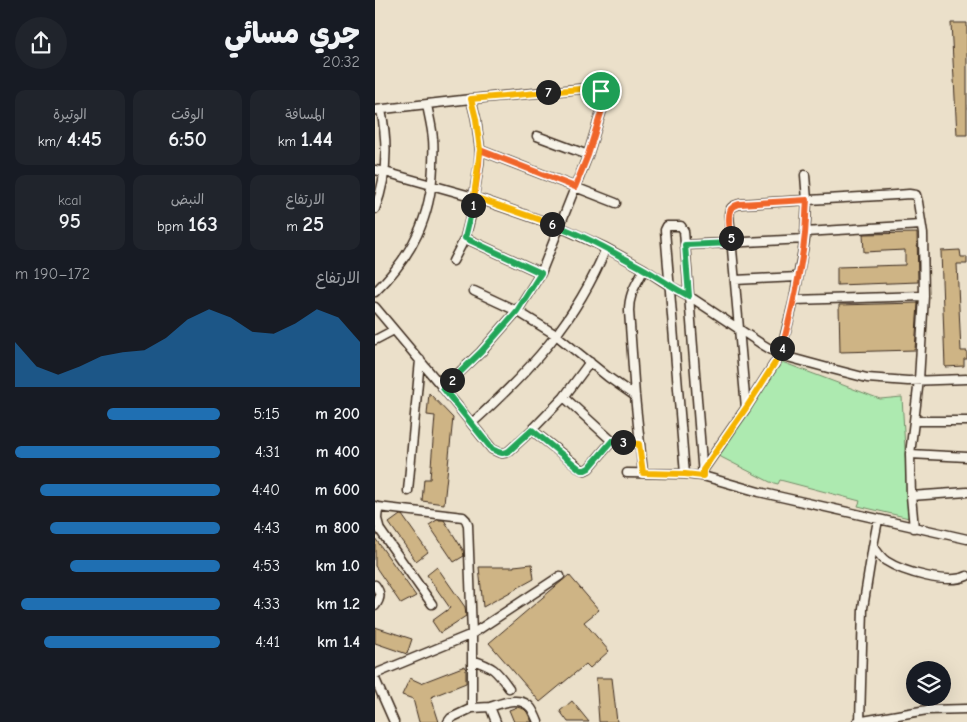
<!DOCTYPE html>
<html lang="ar">
<head>
<meta charset="utf-8">
<style>
  :root { --surface:#171b24; --page:#20242c; --text:#f1f3f6; --muted:#9ea1a6; --accent:#1f6fb2 }
  body { margin:0; font-family:"Comic Neue","Playpen Sans Arabic",sans-serif; background:var(--page); color:var(--text); direction:rtl; height:100vh; display:flex; flex-direction:column; font-size:19px; white-space:nowrap }
  * { box-sizing:border-box; margin:0 }
  p { font-size:16px; color:var(--muted) }
  .icon { flex:none; width:28px; height:28px; fill:none; stroke:currentColor; stroke-width:2; stroke-linecap:round; stroke-linejoin:round }
  .map { position:relative; flex:1; overflow:hidden; direction:ltr }
  .details { display:flex; flex-direction:column; background:var(--surface); width:375px }
  .details>* { flex:none }
  .buttons { position:absolute; left:531px; top:661px; display:grid; gap:10px }
  .buttons a { display:grid; place-items:center; width:45px; height:45px; border-radius:50%; background:var(--surface); box-shadow:0 5px 20px #0002; font-size:25px }
  .pin { position:absolute; display:grid; place-items:center; width:42px; height:42px; color:#fff; margin:-21px; border:2px solid #fff; border-radius:50%; box-shadow:0 1px 5px #0007 }
  .km { position:absolute; width:25px; height:25px; margin:-12px; border-radius:50%; background:#222; color:#fff; font-size:14px; line-height:25px; text-align:center }
  .round { display:grid; place-items:center; flex:none; width:52px; height:52px; border-radius:26px; background:var(--page) }
  .headline { display:flex; align-items:center; justify-content:space-between; height:85px; padding:0 15px }
  h1 { font-size:28px; font-weight:800; line-height:38px }
  .figures { display:grid; grid-template-columns:repeat(3,1fr); gap:8px; height:85px; padding:5px 15px }
  .figures div { display:grid; align-content:center; border-radius:10px; background:var(--page); text-align:center }
  .figures b { font-size:21px; font-weight:800 }
  .figures small { font-size:14px; font-weight:400 }
  .figures p { font-size:14px }
  .chart { height:140px; padding:10px 15px }
  .chart p { display:flex; justify-content:space-between }
  .chart svg { width:100%; height:90px; margin-top:5px; fill:var(--accent); opacity:.7 }
  ul { padding:0 15px; list-style:none; font-size:16px }
  li { display:grid; grid-template-columns:80px 60px 1fr; align-items:center; height:38px }
  li i { height:12px; border-radius:6px; background:var(--accent) }
  main { display:flex; flex:1; min-height:0 }
  .map>svg:first-child { display:block }
</style>
</head>
<body>
<main>
<div class="map">
<svg width="592" height="722" viewBox="0 0 592 722">
  <rect width="100%" height="100%" fill="#ebe0ca"/>
  <filter id="ink" filterUnits="userSpaceOnUse"><feTurbulence type="fractalNoise" baseFrequency=".02" numOctaves="2"/><feDisplacementMap in="SourceGraphic" scale="10" xChannelSelector="R" yChannelSelector="G"/><feConvolveMatrix kernelMatrix="1 2 1 2 8 2 1 2 1" color-interpolation-filters="sRGB"/></filter>
  <g filter="url(#ink)">
    <path fill="#adeab0" stroke="#748a67" d="M407,362L505,399L527,397L534,518L483,506L485,501L405,480L403,484L395,482L344,456Z"/>
    <path fill="#ceb485" stroke="#3b2a1e" d="M576,23H592V135H582Z
      M542,233L543,282L462,285V267L530,265V250L489,252L488,234Z
      M585,250L586,257H592V264H582L586,351H592V359H589V366L570,367L566,251Z
      M543,303L540,350L465,352L464,305Z
      M54,393L78,418L69,504L47,501L49,479H55L60,416L52,415Z
      M25,515H27L53,552L41,561L14,523Z
      M62,520H69L88,550L89,556L79,562L54,525Z
      M0,538L41,596L26,604L0,566Z
      M157,564L159,579L108,607L104,567H139V566Z
      M62,567L90,607L91,616L65,633L57,621L75,608L52,575Z
      M194,575L224,610L209,622L234,651L215,668L211,664L165,702L114,643Z
      M0,627L37,639L32,654L0,643Z
      M90,666L91,671V683L56,697L64,722H44L38,699L27,695L35,678L46,683Z
      M221,678H237L242,722H224Z
      M197,701L214,722H193L185,711Z
      M142,707L149,709L152,712L157,722H139L134,710Z"/>
    <g fill="none" stroke-linecap="round" stroke-linejoin="round">
      <defs>
        <path id="street" d="M0,110L96,99L215,88C227,89 229,92 229,103L213,155L166,273L142,311L106,352L68,388
          M162,136L213,155
          M105,150L241,203
          M0,170L10,172L99,197L185,227L231,248L269,269L295,286L314,296L385,343L405,355L453,368L492,378L533,381L592,379
          M0,209C12,178 13,143 6,110
          M430,232L546,225
          M90,238L166,273
          M310,245L430,239
          M78,261L90,238L96,215L104,164L105,150L101,119L96,99
          M360,280L423,277
          M99,291L142,311L181,335L233,377L260,396
          M0,292C37,256 56,218 58,166C58,157 59,148 58,139C57,127 54,116 52,105
          M419,300L549,296
          M0,307L68,388L117,449C123,452 128,455 134,451L157,430L189,397L215,362
          M0,340L19,330
          M371,408L354,215C355,207 358,206 365,204L521,195L534,194L541,195L543,202L548,234L549,296L544,380L535,454L536,496L539,528
          M539,421H592
          M97,423C154,372 202,320 231,248
          M157,430L206,469L210,470L214,468L237,441L189,397
          M237,441L264,444
          M535,454L592,457
          M328,470L371,408L405,355L419,300L430,239L432,200L430,175
          M252,473L310,474L328,476L384,492L592,539
          M268,473L260,396L254,311C254,293 261,285 269,269
          M310,474L290,230L292,226H306L309,231L328,476
          M33,491L45,360
          M536,496L592,492
          M0,506L3,507L88,517L91,520L93,525L97,634L0,674
          M3,507L2,519L5,530L57,604
          M503,520L498,546C502,551 506,558 511,561C528,572 573,585 592,576
          M0,585C6,593 6,598 0,606
          M97,660C119,667 121,670 134,688
          M0,679L19,722
          M115,707C127,703 146,695 156,708C159,712 161,717 163,722
          M97,708L115,707L121,722
          M73,722L76,718L97,708V634L185,576
          M482,722L552,710L592,709
          M485,722L488,608L498,546"/>
      </defs>
      <use href="#street" stroke="#3b2a1e" stroke-width="11"/>
      <use href="#street" stroke="#f7f3e8" stroke-width="8"/>
    </g>
  </g>
  <g fill="none" stroke-linecap="round" stroke-linejoin="round" filter="url(#ink)">
    <defs>
      <path id="split-1" d="M98,205L104,164L105,150L200,187L213,155L229,103V96L226,91"/>
      <path id="split-2" d="M77,380L106,352L142,311L166,273L90,238L98,205"/>
      <path id="split-3" d="M77,380L68,388L117,449C123,452 128,455 134,451L157,430L206,470H210L214,468L237,441L248,442"/>
      <path id="split-4" d="M248,442L264,444L268,473L310,474L328,476V470L371,408L405,355L407,348"/>
      <path id="split-5" d="M356,238C355,231 351,211 358,207C359,206 364,204 365,204L432,200C431,211 431,223 430,234C426,273 417,310 407,348"/>
      <path id="split-6" d="M177,224C208,235 238,252 267,268C283,277 298,288 314,296L310,245L357,243L356,238"/>
      <path id="split-7" d="M173,92L96,99L101,119L105,150L99,197L177,224"/>
      <path id="split-8" d="M173,92L216,88L222,89L226,91"/>
    </defs>
    <use href="#split-1" stroke="#fff" stroke-width="10"/>
    <use href="#split-2" stroke="#fff" stroke-width="10"/>
    <use href="#split-3" stroke="#fff" stroke-width="10"/>
    <use href="#split-4" stroke="#fff" stroke-width="10"/>
    <use href="#split-5" stroke="#fff" stroke-width="10"/>
    <use href="#split-6" stroke="#fff" stroke-width="10"/>
    <use href="#split-7" stroke="#fff" stroke-width="10"/>
    <use href="#split-8" stroke="#fff" stroke-width="10"/>
    <use href="#split-1" stroke="#f0652b" stroke-width="6"/>
    <use href="#split-2" stroke="#22a559" stroke-width="6"/>
    <use href="#split-3" stroke="#22a559" stroke-width="6"/>
    <use href="#split-4" stroke="#f5b400" stroke-width="6"/>
    <use href="#split-5" stroke="#f0652b" stroke-width="6"/>
    <use href="#split-6" stroke="#22a559" stroke-width="6"/>
    <use href="#split-7" stroke="#f5b400" stroke-width="6"/>
    <use href="#split-8" stroke="#f5b400" stroke-width="6"/>
  </g>
</svg>
<div class="buttons">
<a><svg class="icon" aria-label="layers" viewBox="0 0 24 24"><path d="M12 4l9 5-9 5-9-5zM3 14l9 5 9-5"/></svg></a>
</div>
<div class="pin" style="left:226px;top:91px;background:#1e9e55"><svg class="icon" aria-label="arrive" viewBox="0 0 24 24"><path d="M6 21V4h12l-3 4 3 4H6"/></svg></div>
<b class="km" style="left:98px;top:205px">1</b>
<b class="km" style="left:77px;top:380px">2</b>
<b class="km" style="left:248px;top:442px">3</b>
<b class="km" style="left:407px;top:348px">4</b>
<b class="km" style="left:356px;top:238px">5</b>
<b class="km" style="left:177px;top:224px">6</b>
<b class="km" style="left:173px;top:92px">7</b>
</div>
<section class="details">
<div class="headline"><div><h1>جري مسائي</h1><p>20:32</p></div><a class="round"><svg class="icon" aria-label="share" viewBox="0 0 24 24"><path d="M12 15V3M7 8l5-5 5 5M5 13v7h14v-7"/></svg></a></div>
<div class="figures">
<div><p>المسافة</p><b>1.44<small> km</small></b></div>
<div><p>الوقت</p><b>6:50</b></div>
<div><p>الوتيرة</p><b>4:45<small> /km</small></b></div>
</div>
<div class="figures">
<div><p>الارتفاع</p><b>25<small> m</small></b></div>
<div><p>النبض</p><b>163<small> bpm</small></b></div>
<div><p>kcal</p><b>95</b></div>
</div>
<div class="chart"><p><span>الارتفاع</span>172–190 m</p>
<svg viewBox="0 0 160 44" preserveAspectRatio="none"><path d="M0 44V22L10 34L20 38L30 34L40 29L50 27L60 26L70 20L80 11L90 6L100 10L110 17L120 18L130 13L140 6L150 10L160 22V44z"/></svg>
</div>
<ul>
<li><b>200 m</b>5:15<i style="width:55%"></i></li>
<li><b>400 m</b>4:31<i style="width:100%"></i></li>
<li><b>600 m</b>4:40<i style="width:88%"></i></li>
<li><b>800 m</b>4:43<i style="width:83%"></i></li>
<li><b>1.0 km</b>4:53<i style="width:73%"></i></li>
<li><b>1.2 km</b>4:33<i style="width:97%"></i></li>
<li><b>1.4 km</b>4:41<i style="width:86%"></i></li>
</ul>
</section>
</main>
</body>
</html>
